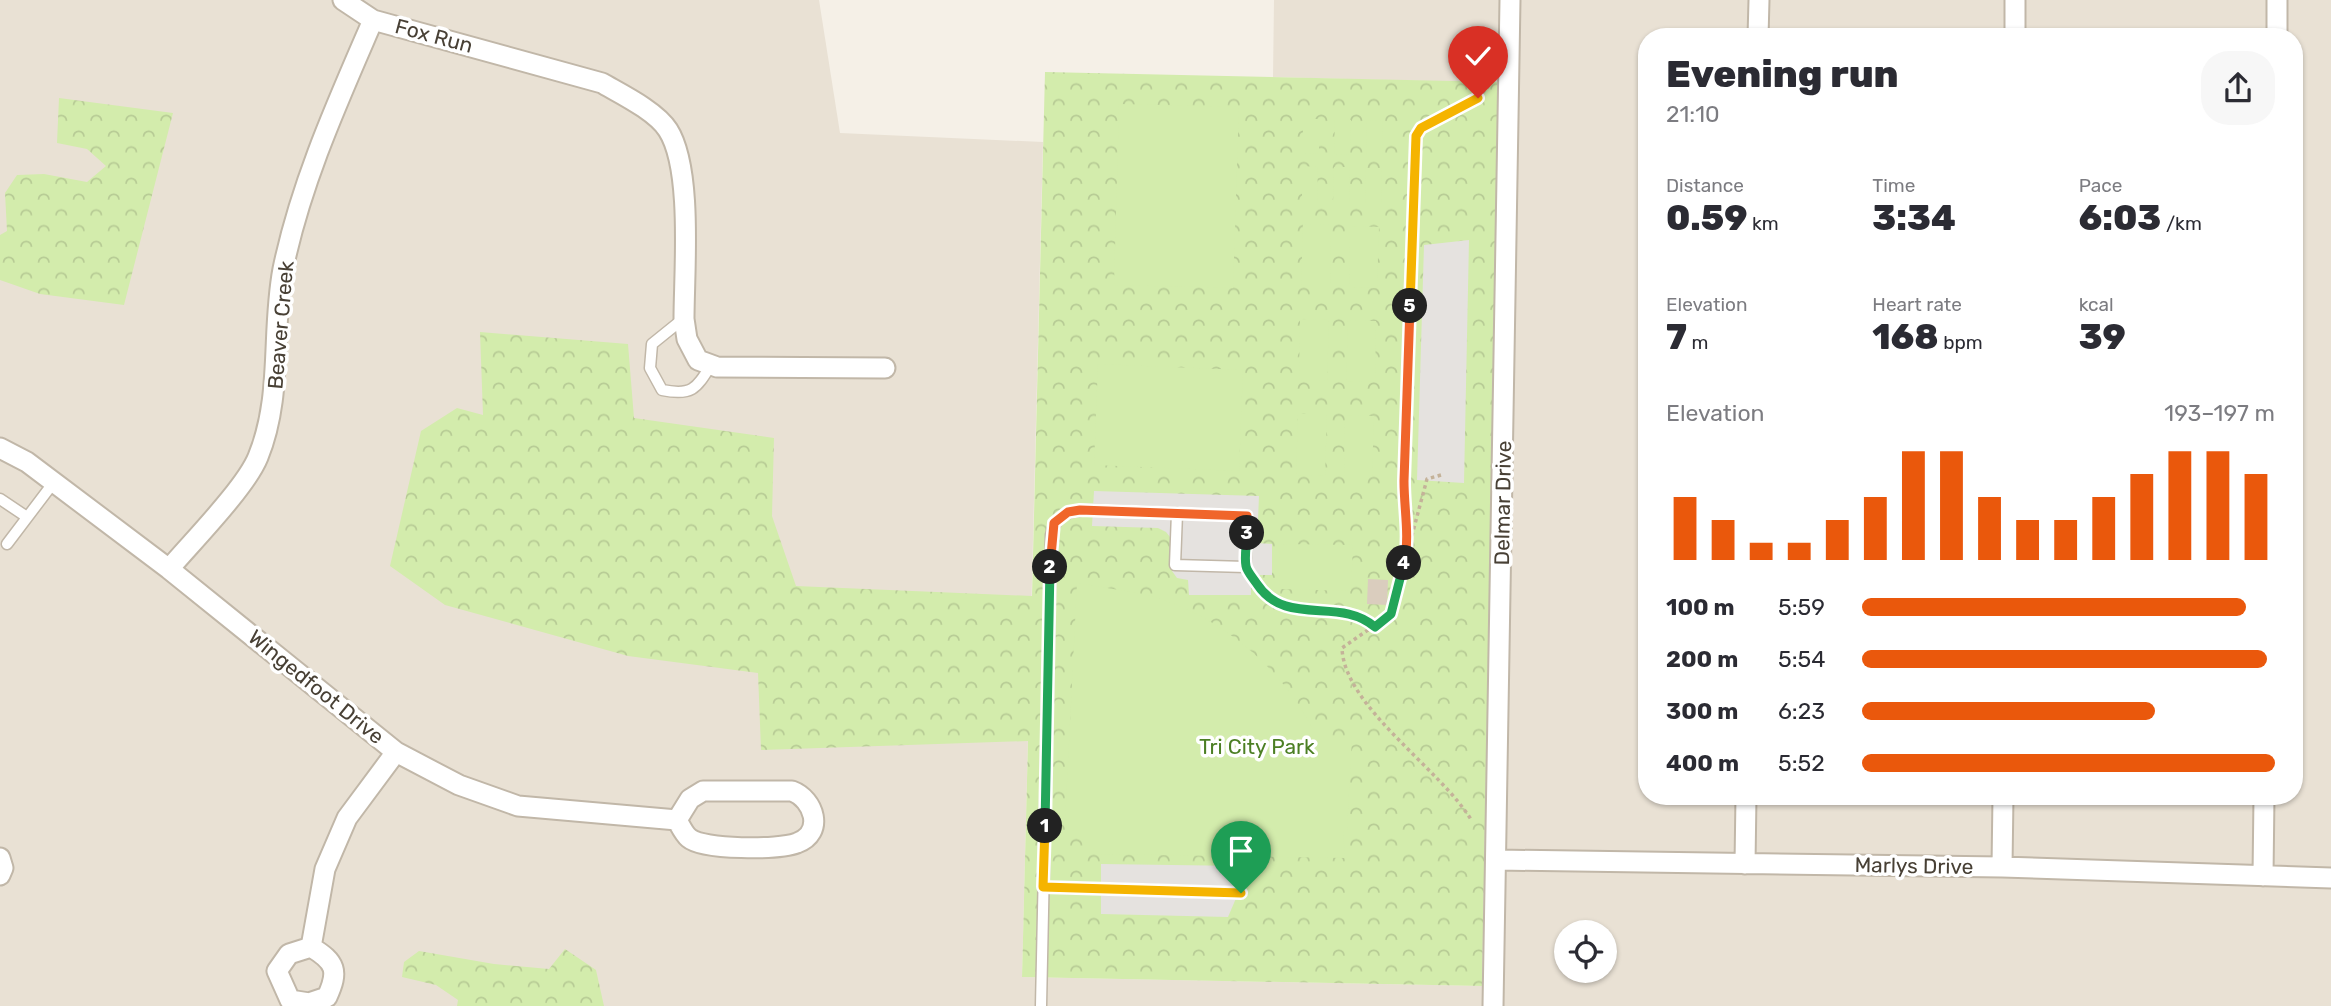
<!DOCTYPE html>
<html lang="en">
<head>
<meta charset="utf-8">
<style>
  :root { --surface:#fff; --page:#f7f7f7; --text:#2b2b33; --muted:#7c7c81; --accent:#ea580c }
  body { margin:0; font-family:Rubik,sans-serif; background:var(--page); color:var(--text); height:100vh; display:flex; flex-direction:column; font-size:26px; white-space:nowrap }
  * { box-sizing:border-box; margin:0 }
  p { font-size:23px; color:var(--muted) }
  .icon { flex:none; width:38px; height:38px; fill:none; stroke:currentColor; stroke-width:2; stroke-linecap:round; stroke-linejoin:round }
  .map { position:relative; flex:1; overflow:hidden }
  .sheet { position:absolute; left:1638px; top:28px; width:665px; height:777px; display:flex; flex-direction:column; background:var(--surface); border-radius:28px; box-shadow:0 2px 5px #0004 }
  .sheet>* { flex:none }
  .fabs { position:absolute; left:1554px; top:920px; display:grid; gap:14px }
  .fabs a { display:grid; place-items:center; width:63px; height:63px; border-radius:50%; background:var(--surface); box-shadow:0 2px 5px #0004; font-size:35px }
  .pin { position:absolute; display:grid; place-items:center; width:60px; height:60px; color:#fff; margin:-72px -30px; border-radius:50% 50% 50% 0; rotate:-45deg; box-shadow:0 0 7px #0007 }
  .pin .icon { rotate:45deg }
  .km { position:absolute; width:35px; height:35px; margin:-18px; border-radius:50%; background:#222; color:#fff; font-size:19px; line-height:35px; text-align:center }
  .round { display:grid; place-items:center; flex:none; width:74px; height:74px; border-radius:28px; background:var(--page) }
  .summary { display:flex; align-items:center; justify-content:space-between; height:119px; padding:0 28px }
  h1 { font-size:38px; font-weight:800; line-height:52px }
  .stats { display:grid; grid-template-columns:repeat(3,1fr); gap:10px; height:119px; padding:7px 28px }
  .stats div { display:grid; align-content:center }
  .stats b { font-size:35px; font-weight:800 }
  .stats small { font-size:19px; font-weight:400 }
  .stats p { font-size:19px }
  .chart { height:196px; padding:14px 28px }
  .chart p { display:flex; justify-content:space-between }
  .chart svg { width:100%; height:126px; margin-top:7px; stroke:var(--accent); stroke-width:6 }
  ul { padding:0 28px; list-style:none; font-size:23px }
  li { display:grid; grid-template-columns:112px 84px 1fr; align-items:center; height:52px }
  li i { height:18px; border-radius:9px; background:var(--accent) }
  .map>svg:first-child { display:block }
</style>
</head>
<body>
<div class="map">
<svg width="2331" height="1006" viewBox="0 0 2331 1006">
  <defs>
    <pattern id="forest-crowns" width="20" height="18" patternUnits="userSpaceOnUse" patternTransform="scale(1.75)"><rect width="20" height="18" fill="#d3ecac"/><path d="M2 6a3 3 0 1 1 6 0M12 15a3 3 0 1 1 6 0" fill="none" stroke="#b7cb95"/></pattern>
  </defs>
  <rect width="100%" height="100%" fill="#f5f0e7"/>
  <path fill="#e9e1d4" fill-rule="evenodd" d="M0,0H819L840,133L1043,142L1022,977L1482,986L1499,83L1273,77L1274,0H2331V1006H0ZM1647,37H2294V796H1647ZM1566,933H1605V971H1566Z"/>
  <path fill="url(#forest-crowns)" d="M1045,72L1499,82L1482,986L1022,977L1028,741L761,750L758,673L628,656L445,605L390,566L421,431L457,408L483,415L480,332L628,344L634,418L774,438L772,516L796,586L1032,596Z
    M59,98L173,113L124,305L40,294L0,280V235L7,231L5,193L17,175L44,174L87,182L106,166L87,149L57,143Z
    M565,949L596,970L604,1006H457L458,1000L436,985L402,977L404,962L419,951L494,964L549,969Z"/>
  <path fill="#d3ecac" d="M1119,104L1239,107L1233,288L1114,285Z
    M1303,119H1319V154L1303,153Z
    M1335,120H1351L1350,155L1334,154Z
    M1367,120L1383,121L1382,155H1366Z
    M1302,166L1318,167L1317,201H1302Z
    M1334,167H1350L1349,202H1333Z
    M1366,168H1382L1381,203H1365Z
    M1303,224L1331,225L1330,286H1301Z
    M1350,226L1379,227L1377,288L1349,287Z
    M1300,319L1329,320L1327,381L1299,380Z
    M1348,320L1376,321L1375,382L1346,381Z
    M1098,364L1243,370L1239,471L1094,465Z
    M1298,414H1327L1325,476L1296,475Z
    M1345,415L1374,416L1372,477H1344Z
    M1280,544L1353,545L1351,591L1279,589Z
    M1077,583C1100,587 1123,590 1146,595C1217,612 1286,670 1316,736L1352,738L1347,831H1343L1345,858L1100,854L1065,824Z"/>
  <path fill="#e5e2df" d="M1469,240L1464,483L1417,480L1424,245Z
    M1094,491L1259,496L1257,543L1272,544V575H1251V595H1189L1188,580L1177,578L1172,571L1170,537L1166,532L1158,528L1092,526Z
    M1101,864L1243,866V882L1228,917L1101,914Z"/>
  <path fill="#dacdbe" d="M1368,579L1388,580L1387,605L1367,604Z"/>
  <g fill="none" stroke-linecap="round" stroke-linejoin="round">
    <defs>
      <path id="service" d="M683,319L652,344L650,368L662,390C692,396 696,389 711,365
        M0,499L27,517
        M7,544L54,482
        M1043,887L1241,893
        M1041,1006L1051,535C1056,513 1071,510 1093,510L1247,516L1246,567L1175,565L1177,513"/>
      <path id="minor" d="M343,0L373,20L602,83C621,94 656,111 668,130C693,169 684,272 684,319L687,339L698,360L717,367L885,368
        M1758,37L1759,0
        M2015,37V0
        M2277,37V0
        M0,448L27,462L169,569L396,752L459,785L518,806L677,820
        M169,569C192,542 246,487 258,457C283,396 271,332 283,269C301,182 338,101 373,20
        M703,791H792C814,799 825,833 797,843C779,850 703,850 689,838C684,834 680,825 677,820L690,799Z
        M0,858L3,868L0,875
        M1498,860L2002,867L2331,878
        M1745,864L1746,796
        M2002,867L2003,796
        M2263,876L2264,796
        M311,947C336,962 339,971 327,997L309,1003L290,1000L277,971L289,954L311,947L325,869L347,818L396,752
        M1493,1006L1510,0"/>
    </defs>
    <use href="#service" stroke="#c1b7a8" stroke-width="13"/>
    <use href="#minor" stroke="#c1b7a8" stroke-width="23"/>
    <path stroke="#c4b299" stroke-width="3.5" stroke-dasharray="3.5 3.5" stroke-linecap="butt" d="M1441,475L1427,479L1391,614L1342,648C1344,707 1440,768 1472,821
      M1409,538L1404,510V481L1416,136L1421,128L1478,98L1490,84
      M1253,578C1291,636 1335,590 1375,627"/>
    <use href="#service" stroke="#fff" stroke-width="10"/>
    <use href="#minor" stroke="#fff" stroke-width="19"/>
  </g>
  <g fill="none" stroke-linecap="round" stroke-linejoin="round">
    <defs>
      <path id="split-1" d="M1045,826L1043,887L1241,893"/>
      <path id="split-2" d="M1045,826L1050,567"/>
      <path id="split-3" d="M1050,567L1054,523L1068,512L1080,510L1247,516V533"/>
      <path id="split-4" d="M1247,533C1247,543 1244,556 1246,566C1247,572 1254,579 1257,584C1286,628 1340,596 1375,627L1391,614L1404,563"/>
      <path id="split-5" d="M1404,563C1410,536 1404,510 1404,481L1410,306"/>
      <path id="split-6" d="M1410,306L1416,136L1421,128L1478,98"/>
    </defs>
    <use href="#split-1" stroke="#fff" stroke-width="14"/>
    <use href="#split-2" stroke="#fff" stroke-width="14"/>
    <use href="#split-3" stroke="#fff" stroke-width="14"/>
    <use href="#split-4" stroke="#fff" stroke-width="14"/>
    <use href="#split-5" stroke="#fff" stroke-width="14"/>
    <use href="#split-6" stroke="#fff" stroke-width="14"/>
    <use href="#split-1" stroke="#f5b400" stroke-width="9"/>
    <use href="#split-2" stroke="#22a559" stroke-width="9"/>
    <use href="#split-3" stroke="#f0652b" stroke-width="9"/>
    <use href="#split-4" stroke="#22a559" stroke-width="9"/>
    <use href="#split-5" stroke="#f0652b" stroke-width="9"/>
    <use href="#split-6" stroke="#f5b400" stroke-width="9"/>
  </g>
  <g text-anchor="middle" stroke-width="7" stroke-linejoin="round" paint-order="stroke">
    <g font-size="21" fill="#484035" stroke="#fff">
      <text transform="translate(434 36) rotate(15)" y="7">Fox Run</text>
      <text transform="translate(281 325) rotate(-85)" y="7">Beaver Creek</text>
      <text transform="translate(1503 503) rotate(-89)" y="7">Delmar Drive</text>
      <text transform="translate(316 687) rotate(39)" y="7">Wingedfoot Drive</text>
      <text transform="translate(1914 866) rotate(1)" y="7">Marlys Drive</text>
    </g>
    <g font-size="21" fill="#4c7f24" stroke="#fff">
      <text x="1257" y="754">Tri City Park</text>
    </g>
  </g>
</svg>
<div class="fabs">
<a><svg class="icon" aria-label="locate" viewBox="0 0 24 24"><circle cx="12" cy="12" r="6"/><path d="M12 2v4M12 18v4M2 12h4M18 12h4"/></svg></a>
</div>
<div class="pin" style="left:1241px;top:893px;background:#1e9e55"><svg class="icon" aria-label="arrive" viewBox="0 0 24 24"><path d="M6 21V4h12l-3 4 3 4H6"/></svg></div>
<div class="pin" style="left:1478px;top:98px;background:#d93025"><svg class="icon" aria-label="check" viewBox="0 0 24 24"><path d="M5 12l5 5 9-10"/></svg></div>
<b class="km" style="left:1045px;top:826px">1</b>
<b class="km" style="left:1050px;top:567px">2</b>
<b class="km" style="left:1247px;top:533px">3</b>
<b class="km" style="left:1404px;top:563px">4</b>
<b class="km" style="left:1410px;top:306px">5</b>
<section class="sheet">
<div class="summary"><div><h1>Evening run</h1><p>21:10</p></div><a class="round"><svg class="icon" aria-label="share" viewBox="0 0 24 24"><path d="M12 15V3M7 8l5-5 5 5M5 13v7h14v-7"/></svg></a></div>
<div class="stats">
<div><p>Distance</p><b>0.59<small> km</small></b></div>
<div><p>Time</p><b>3:34</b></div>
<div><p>Pace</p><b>6:03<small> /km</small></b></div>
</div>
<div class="stats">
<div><p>Elevation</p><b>7<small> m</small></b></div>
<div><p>Heart rate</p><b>168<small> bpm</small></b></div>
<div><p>kcal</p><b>39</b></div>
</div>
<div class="chart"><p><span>Elevation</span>193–197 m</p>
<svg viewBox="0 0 160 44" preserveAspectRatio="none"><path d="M5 44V22M15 44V30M25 44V38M35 44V38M45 44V30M55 44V22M65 44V6M75 44V6M85 44V22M95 44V30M105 44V30M115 44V22M125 44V14M135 44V6M145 44V6M155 44V14"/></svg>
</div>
<ul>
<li><b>100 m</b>5:59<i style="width:93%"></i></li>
<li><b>200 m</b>5:54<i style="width:98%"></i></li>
<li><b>300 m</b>6:23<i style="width:71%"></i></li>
<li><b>400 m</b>5:52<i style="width:100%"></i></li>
</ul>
</section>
</div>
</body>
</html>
